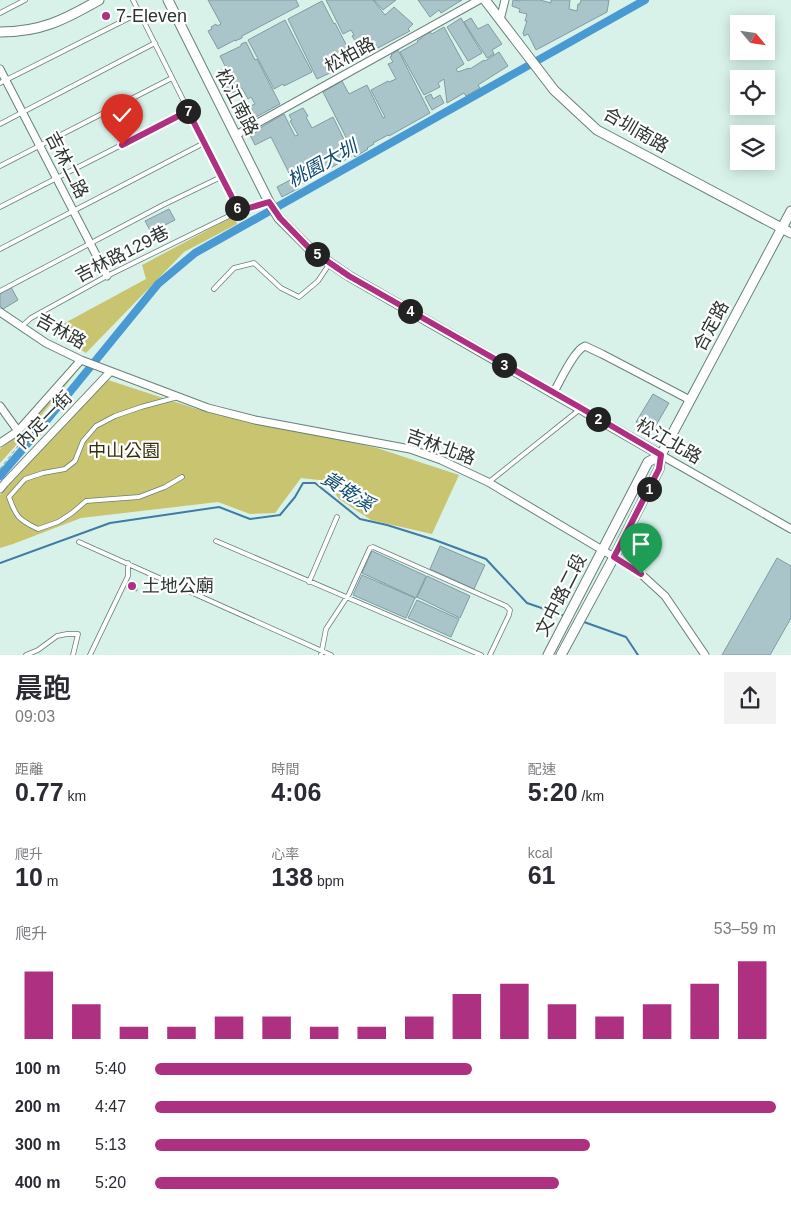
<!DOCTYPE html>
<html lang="zh-TW">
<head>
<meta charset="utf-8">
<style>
  :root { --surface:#fff; --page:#f2f2f3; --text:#2b2b33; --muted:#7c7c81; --accent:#ad3081 }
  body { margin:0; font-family:Helvetica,"Noto Sans TC",sans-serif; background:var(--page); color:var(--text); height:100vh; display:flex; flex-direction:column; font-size:19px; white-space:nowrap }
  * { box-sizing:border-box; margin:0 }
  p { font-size:16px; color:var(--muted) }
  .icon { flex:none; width:28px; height:28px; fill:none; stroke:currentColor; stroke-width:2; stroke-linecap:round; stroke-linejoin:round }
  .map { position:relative; height:655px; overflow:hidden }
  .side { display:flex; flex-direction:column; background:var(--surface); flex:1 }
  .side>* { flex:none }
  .needle { width:32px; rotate:119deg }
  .buttons { position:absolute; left:730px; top:15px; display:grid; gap:10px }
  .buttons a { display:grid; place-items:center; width:45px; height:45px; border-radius:0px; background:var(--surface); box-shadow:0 2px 12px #0003; font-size:25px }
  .pin { position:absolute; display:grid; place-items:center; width:42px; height:42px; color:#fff; margin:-51px -21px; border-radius:50% 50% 50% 0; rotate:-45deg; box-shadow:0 0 5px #0007 }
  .pin .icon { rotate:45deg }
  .km { position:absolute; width:25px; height:25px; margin:-12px; border-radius:50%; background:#222; color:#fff; font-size:14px; line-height:25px; text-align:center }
  .round { display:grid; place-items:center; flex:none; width:52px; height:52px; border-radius:0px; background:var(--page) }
  .headline { display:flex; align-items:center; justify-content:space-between; height:85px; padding:0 15px }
  h1 { font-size:28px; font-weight:600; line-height:38px }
  .metrics { display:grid; grid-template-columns:repeat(3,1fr); gap:8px; height:85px; padding:5px 15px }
  .metrics div { display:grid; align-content:center }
  .metrics b { font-size:25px; font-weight:600 }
  .metrics small { font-size:14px; font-weight:400 }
  .metrics p { font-size:14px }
  .chart { height:140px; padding:10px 15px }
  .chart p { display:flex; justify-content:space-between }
  .chart svg { width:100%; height:90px; margin-top:5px; stroke:var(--accent); stroke-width:6 }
  ul { padding:0 15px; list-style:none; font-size:16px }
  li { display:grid; grid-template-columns:80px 60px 1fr; align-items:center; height:38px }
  li i { height:12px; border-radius:6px; background:var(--accent) }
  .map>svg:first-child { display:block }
</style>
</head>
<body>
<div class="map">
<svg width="791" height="655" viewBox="0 0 791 655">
  <rect width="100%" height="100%" fill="#d8f2ea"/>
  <path fill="#c8c46f" d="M234,216L237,224L184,252L86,353L50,331L146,279L142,265Z
    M77,362L82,365L27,433L0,463V449L23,431Z
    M105,379L197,409L377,448L459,475L432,534L371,520L339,499L327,481L301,478L275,513L250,514L218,502L81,518L13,544L0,548V495Z"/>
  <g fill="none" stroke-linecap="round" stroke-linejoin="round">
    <path stroke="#407ba3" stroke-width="2" d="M0,563L110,523L219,507L250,519L280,515L295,497L303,483H315L360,519L387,525L435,540L486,559L527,603L565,616
      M584,622L626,637L638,655"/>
    <path stroke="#4999d3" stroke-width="8" d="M0,476L34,436L158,284L195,253L645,0"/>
  </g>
  <path fill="#aac5ca" stroke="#819ca0" d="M208,0H296L299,6L242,36V38L235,41V40L218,49L208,31L212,29L211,27L216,24L217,26L221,24Z
    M326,0H373L385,15L394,7L413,24L408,29L410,31L374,50L369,40L358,45L352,36L354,35L351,30L343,34Z
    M374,0H396L383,10Z
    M418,0H462L441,13L439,10L430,17Z
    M513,0L520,1V0H540L551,3V0H570L569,9L577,11L578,4H580L581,0H609L607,12L536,50L528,34L524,36L523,33L527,21H525L527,14L519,12L520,9L512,6Z
    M322,1L334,24L335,23L352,56L356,54L359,59L350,64L349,62L341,66L340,63L331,67L334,71L317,79L288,19Z
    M461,18L482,53L468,61L447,27Z
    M471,18L478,29L488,24L502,44L492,50L494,54L487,58L464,22Z
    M285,20L312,72L284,86L283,84L274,89L248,40Z
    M444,27L464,64L456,69L458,72L469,68L470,69L484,60L485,61L499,52L508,66L478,85L480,88L466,96L464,93L447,103L444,79L438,83L440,87L424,95L400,52L418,42L417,41L422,38V36L430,32L432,34Z
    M246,42L255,60L257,59L280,104L243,124L236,110L243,107L244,109L255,104L251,97L248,99L242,88L228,95L217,72L226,68L220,56L241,46V44Z
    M398,50L430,113L389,136L388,135L373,143L374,144L367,148L368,149L355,157L352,152L353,151L323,92L342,81L349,94L367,85L383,118L385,117L371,90L388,81L389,82L396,79L388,64L393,62L390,57L392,56L391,55Z
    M431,94L433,99L440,95L444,103L432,110L425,97Z
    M303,108L308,116L306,117L312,128L333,117L352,156L298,186L299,188L282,197L277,187L292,179L271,137L255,145L250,135L261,130L260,128L284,114L295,136L298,135L290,121L292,120L289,115Z
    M169,209L175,220L151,232L145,221Z
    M11,287L18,300L3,309L0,306V293Z
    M653,394L669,403L652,432L636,422Z
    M440,546L485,565L474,589L430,569Z
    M372,551L426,576L416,598L362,573Z
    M777,558L791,566V618L770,655H722Z
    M362,575L415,598L406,618L353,595Z
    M427,576L470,596L460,618L417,597Z
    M127,582L137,584V591L127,589Z
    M417,600L459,619L451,637L408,618Z"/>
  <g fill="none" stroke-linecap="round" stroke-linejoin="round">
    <defs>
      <path id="service" d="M133,0L239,211L269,202
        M0,13L25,0
        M0,83L139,13
        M0,124L155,43
        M0,166L172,78
        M0,207L188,111
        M0,249L204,143
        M214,289L234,268L254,263L281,288L299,297L318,281L330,263
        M0,291L163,205L221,177
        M21,327L31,318L107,276L239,211
        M178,397L141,407L115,416L96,426L83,441L75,461L65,469L43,473L25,479L9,497C16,517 19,520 38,529L58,522L72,513L86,501L139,497L165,487L182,477
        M489,482L579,410
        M216,541L481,655
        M79,542L331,655
        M309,582L337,517
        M26,655L38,650L57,636L67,634H78L73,655
        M90,655L128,576V563
        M321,655L326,629L349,594L370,548L373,547L506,606L510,610L509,615L490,655"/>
      <path id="minor" d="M500,20L505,0
        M0,69L107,276
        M236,135L479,0
        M0,312L46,343L81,360L208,408L255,420L410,449L441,460L488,482L614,557L641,574L665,596L705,655
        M553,394C559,383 574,350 585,346L602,354L690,400
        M0,406L18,431
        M0,443L18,431L81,360
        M661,455L791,529
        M0,489L5,483L110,372"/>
      <path id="tertiary" d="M168,0L269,202L279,218L311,250L349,276L661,455
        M485,0L554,90L597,130L791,233
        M0,32C41,32 64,20 99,0
        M548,655L648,462L661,455
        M561,655L614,557L659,469L661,455L791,211"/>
    </defs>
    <use href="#service" stroke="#688078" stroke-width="5.5"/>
    <use href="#minor" stroke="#688078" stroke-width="9"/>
    <use href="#tertiary" stroke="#688078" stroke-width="11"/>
    <path stroke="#879a94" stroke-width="1" stroke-dasharray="4 2.5" stroke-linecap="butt" d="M0,469L40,418"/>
    <use href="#service" stroke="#fff" stroke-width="4"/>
    <use href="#minor" stroke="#fff" stroke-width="7"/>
    <use href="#tertiary" stroke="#fff" stroke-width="9"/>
  </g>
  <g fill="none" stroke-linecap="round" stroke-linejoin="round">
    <defs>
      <path id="route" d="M122,145L188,111L239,211L269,202L280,218L311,250L349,276L581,408L661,455L659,469L614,557L641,574"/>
    </defs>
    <use href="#route" stroke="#fff" stroke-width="10"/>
    <use href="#route" stroke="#ad3081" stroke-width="6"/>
  </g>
  <g fill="#ad3081" stroke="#fff" stroke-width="2">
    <circle cx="106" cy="16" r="5"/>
    <circle cx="132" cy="586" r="5"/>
  </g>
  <g text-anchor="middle" stroke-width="4.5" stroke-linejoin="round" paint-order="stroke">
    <g font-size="18" fill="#2c3633" stroke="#fff" text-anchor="start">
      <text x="116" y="22">7-Eleven</text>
      <text x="142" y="592">土地公廟</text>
    </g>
    <g font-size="18" fill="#2c3633" stroke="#fff">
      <text transform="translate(350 55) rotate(-29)" y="6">松柏路</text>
      <text transform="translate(237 102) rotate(63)" y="6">松江南路</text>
      <text transform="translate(636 130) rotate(30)" y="6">合圳南路</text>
      <text transform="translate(67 165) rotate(63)" y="6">吉林二路</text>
      <text transform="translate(122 254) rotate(-27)" y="6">吉林路129巷</text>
      <text transform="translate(711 326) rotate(-62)" y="6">合定路</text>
      <text transform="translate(61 331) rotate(29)" y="6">吉林路</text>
      <text transform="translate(44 420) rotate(-46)" y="6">內定一街</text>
      <text transform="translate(669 441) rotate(30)" y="6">松江北路</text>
      <text transform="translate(441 447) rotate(20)" y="6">吉林北路</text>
      <text transform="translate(561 595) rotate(-63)" y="6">文中路二段</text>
    </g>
    <g font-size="18" fill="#333006" stroke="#fff">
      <text x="124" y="457">中山公園</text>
    </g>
    <g font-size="19" font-style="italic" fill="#0d4b71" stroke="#fff">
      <text transform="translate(322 163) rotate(-29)" y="7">桃園大圳</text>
      <text transform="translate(348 491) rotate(32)" y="7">黃墘溪</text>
    </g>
  </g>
</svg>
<div class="buttons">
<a><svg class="needle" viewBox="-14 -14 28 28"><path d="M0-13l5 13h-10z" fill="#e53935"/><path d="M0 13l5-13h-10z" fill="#7c7c81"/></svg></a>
<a><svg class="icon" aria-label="locate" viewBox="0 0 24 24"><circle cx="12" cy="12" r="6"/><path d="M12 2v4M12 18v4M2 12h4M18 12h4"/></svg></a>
<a><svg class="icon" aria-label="layers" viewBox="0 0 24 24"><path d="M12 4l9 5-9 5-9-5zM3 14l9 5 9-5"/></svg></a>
</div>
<div class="pin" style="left:641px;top:574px;background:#1e9e55"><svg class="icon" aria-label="arrive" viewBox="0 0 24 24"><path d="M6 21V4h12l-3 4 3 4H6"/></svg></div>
<div class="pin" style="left:122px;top:145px;background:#d93025"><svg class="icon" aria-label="check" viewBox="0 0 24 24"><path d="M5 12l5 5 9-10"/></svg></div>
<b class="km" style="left:649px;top:489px">1</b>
<b class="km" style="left:598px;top:419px">2</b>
<b class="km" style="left:504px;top:365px">3</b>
<b class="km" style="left:410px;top:311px">4</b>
<b class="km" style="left:317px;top:254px">5</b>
<b class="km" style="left:237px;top:208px">6</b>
<b class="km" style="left:188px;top:111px">7</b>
</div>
<section class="side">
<div class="headline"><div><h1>晨跑</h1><p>09:03</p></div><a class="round"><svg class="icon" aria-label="share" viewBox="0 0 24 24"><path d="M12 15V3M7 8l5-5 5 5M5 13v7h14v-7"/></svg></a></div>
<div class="metrics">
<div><p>距離</p><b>0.77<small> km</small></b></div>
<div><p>時間</p><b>4:06</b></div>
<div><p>配速</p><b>5:20<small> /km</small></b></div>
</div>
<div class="metrics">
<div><p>爬升</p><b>10<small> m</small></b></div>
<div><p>心率</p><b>138<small> bpm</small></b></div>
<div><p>kcal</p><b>61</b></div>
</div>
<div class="chart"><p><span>爬升</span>53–59 m</p>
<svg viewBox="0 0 160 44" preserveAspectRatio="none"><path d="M5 44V11M15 44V27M25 44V38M35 44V38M45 44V33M55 44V33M65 44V38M75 44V38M85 44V33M95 44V22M105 44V17M115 44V27M125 44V33M135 44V27M145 44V17M155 44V6"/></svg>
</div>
<ul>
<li><b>100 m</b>5:40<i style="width:51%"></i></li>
<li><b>200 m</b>4:47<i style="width:100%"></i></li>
<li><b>300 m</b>5:13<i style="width:70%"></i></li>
<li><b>400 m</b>5:20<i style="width:65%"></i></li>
</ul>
</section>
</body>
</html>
